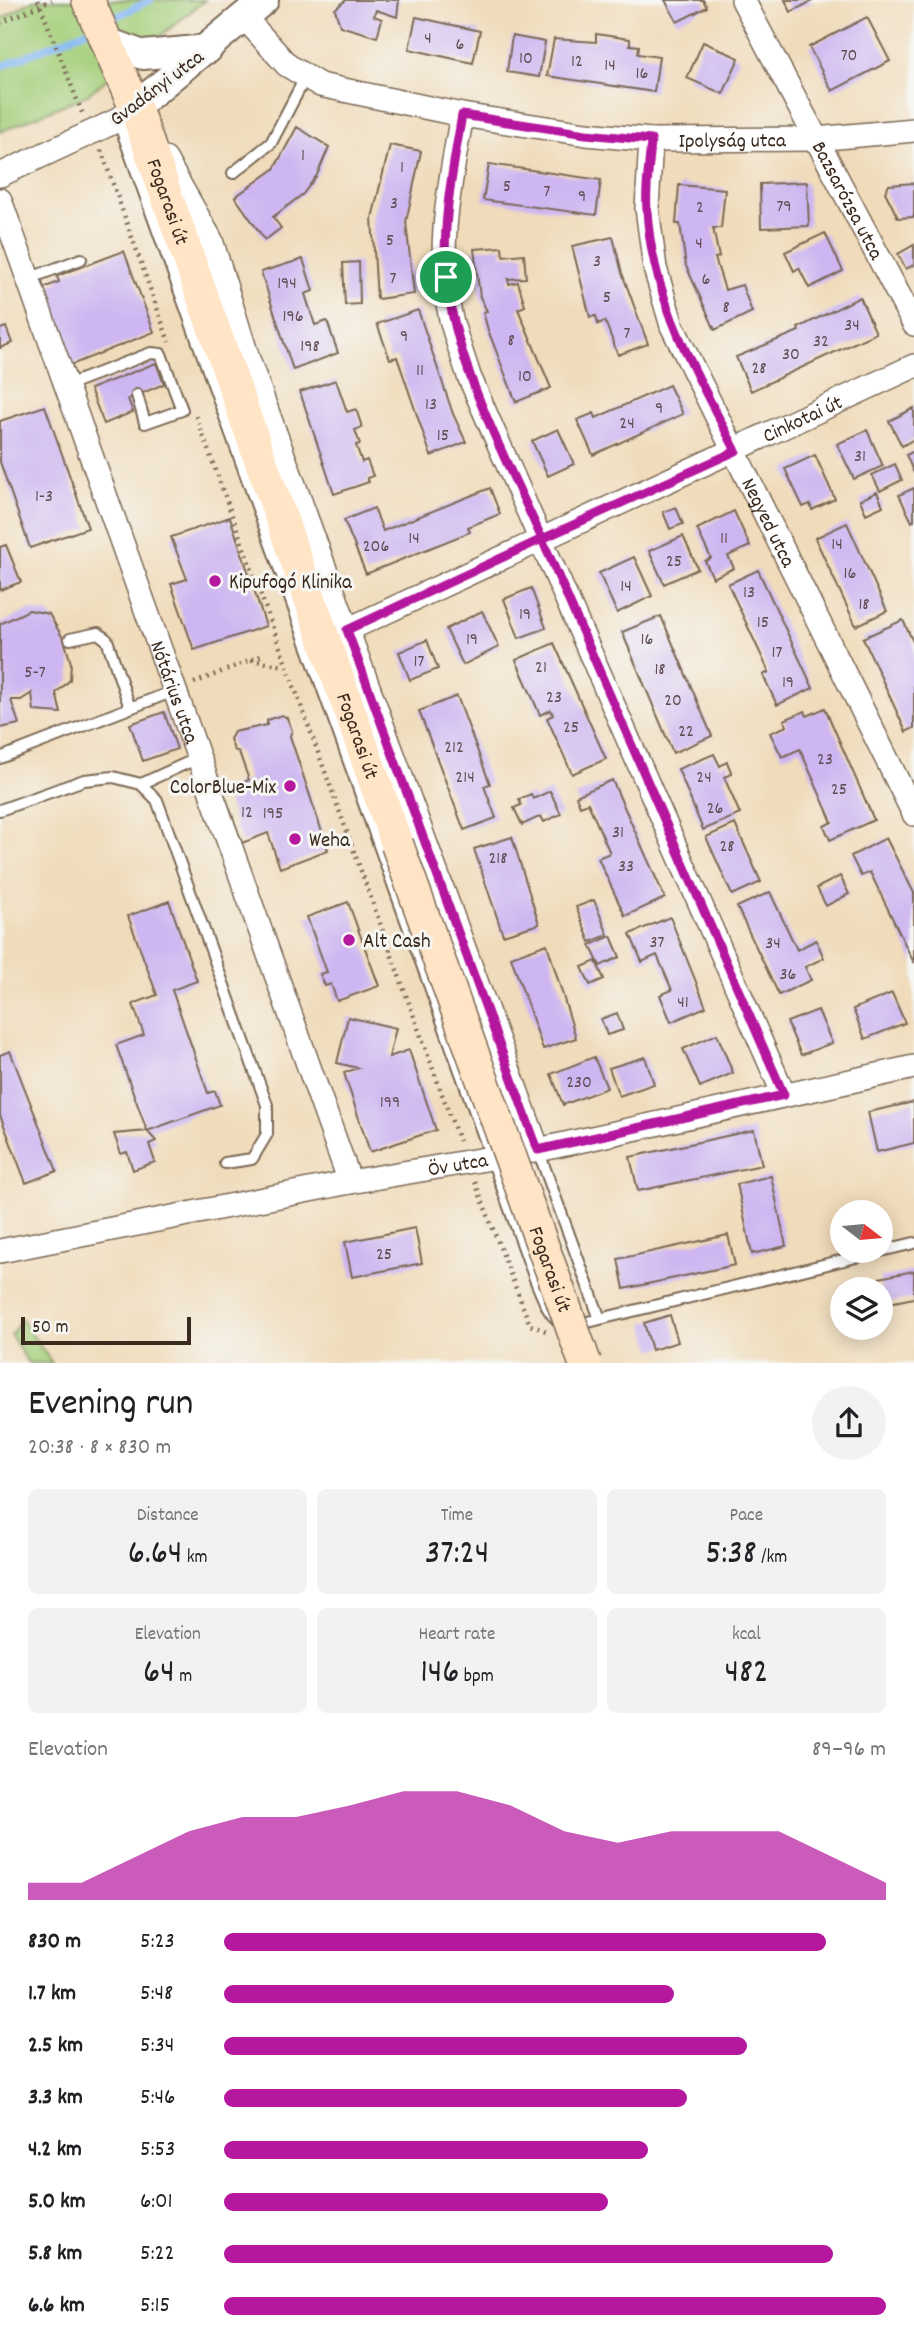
<!DOCTYPE html>
<html lang="en">
<head>
<meta charset="utf-8">
<style>
  :root { --surface:#fff; --page:#f2f2f2; --text:#202124; --muted:#757577; --accent:#b5179e }
  body { margin:0; font-family:Dekko,sans-serif; background:var(--page); color:var(--text); height:100vh; display:flex; flex-direction:column; font-size:26px; white-space:nowrap }
  * { box-sizing:border-box; margin:0 }
  p { font-size:23px; color:var(--muted) }
  .icon { flex:none; width:38px; height:38px; fill:none; stroke:currentColor; stroke-width:2; stroke-linecap:round; stroke-linejoin:round }
  .map { position:relative; height:1363px; overflow:hidden }
  .sheet { display:flex; flex-direction:column; background:var(--surface); flex:1 }
  .sheet>* { flex:none }
  .needle { width:46px; rotate:106deg }
  .buttons { position:absolute; left:830px; top:1200px; display:grid; gap:14px }
  .buttons a { display:grid; place-items:center; width:63px; height:63px; border-radius:50%; background:var(--surface); box-shadow:0 4px 18px #0003; font-size:35px }
  .scale { position:absolute; left:21px; bottom:18px; width:170px; box-sizing:border-box; padding-left:7px; border:4px solid #3b2a1e; border-top:0; font-size:19px; line-height:24px; white-space:nowrap; color:#3b2a1e; -webkit-text-stroke:5px #f6f6f2; paint-order:stroke }
  .pin { position:absolute; display:grid; place-items:center; width:60px; height:60px; color:#fff; margin:-30px; border:4px solid #fff; border-radius:50%; box-shadow:0 2px 7px #0007 }
  .round { display:grid; place-items:center; flex:none; width:74px; height:74px; border-radius:37px; background:var(--page) }
  .headline { display:flex; align-items:center; justify-content:space-between; height:119px; padding:0 28px }
  h1 { font-size:38px; font-weight:600; line-height:52px }
  .stats { display:grid; grid-template-columns:repeat(3,1fr); gap:10px; height:119px; padding:7px 28px }
  .stats div { display:grid; align-content:center; border-radius:10px; background:var(--page); text-align:center }
  .stats b { font-size:35px; font-weight:600 }
  .stats small { font-size:19px; font-weight:400 }
  .stats p { font-size:19px }
  .chart { height:196px; padding:14px 28px }
  .chart p { display:flex; justify-content:space-between }
  .chart svg { width:100%; height:126px; margin-top:7px; fill:var(--accent); opacity:.7 }
  ul { padding:0 28px; list-style:none; font-size:23px }
  li { display:grid; grid-template-columns:112px 84px 1fr; align-items:center; height:52px }
  li i { height:18px; border-radius:9px; background:var(--accent) }
  .map>svg:first-child { display:block }
</style>
</head>
<body>
<div class="map">
<svg width="914" height="1363" viewBox="0 0 914 1363">
  <rect width="100%" height="100%" fill="#f6f6f2"/>
  <filter id="ink" filterUnits="userSpaceOnUse"><feTurbulence type="fractalNoise" baseFrequency=".0143" numOctaves="2"/><feDisplacementMap in="SourceGraphic" scale="14" xChannelSelector="R" yChannelSelector="G"/><feConvolveMatrix kernelMatrix="1 2 1 2 8 2 1 2 1" color-interpolation-filters="sRGB"/></filter>
  <filter id="wash" filterUnits="userSpaceOnUse"><feTurbulence type="fractalNoise" baseFrequency=".00686" numOctaves="4" result="noise"/><feDisplacementMap in="SourceGraphic" scale="28" xChannelSelector="R" yChannelSelector="G"/><feGaussianBlur stdDeviation="1.57" result="paint"/><feColorMatrix in="noise" values="0 0 0 0 0 0 0 0 0 0 0 0 0 0 0 0 0 1.4 0 .05"/><feComposite in="paint" operator="in"/></filter>
  <g filter="url(#wash)">
    <rect width="100%" height="100%" fill="#f0dbba"/>
    <path fill="#a6cf7b" stroke="#707c4c" stroke-width="2" d="M33,0H205L87,95L0,132V20Z
      M21,1319L52,1363H28L11,1335Z"/>
    <g fill="none" stroke-linecap="round" stroke-linejoin="round">
      <path stroke="#86b9f4" stroke-width="7" d="M107,21L151,0
        M0,67L93,28"/>
    </g>
    <g id="blocks">
      <path fill="#cdb6f1" d="M346,0H399L397,17L376,10L374,16L382,19L377,37L340,26L335,9Z
        M665,0H703L707,7L677,22Z
        M785,0H814L791,12Z
        M416,17L480,31L473,63L409,49Z
        M867,17L890,61L832,91L809,47Z
        M596,34L630,39V45L639,46L638,54L659,57L654,92L547,76L554,39L596,42Z
        M512,36L545,42L539,77L507,72Z
        M703,42L739,58L723,94L687,78Z
        M297,127L329,147L317,175L303,194L273,217L281,228L265,240L235,197L274,169Z
        M390,145L421,151L406,222L414,294L377,299L372,218Z
        M489,164L601,180L596,215L483,200Z
        M807,182L809,226L761,228L760,184Z
        M914,183V217L898,218L885,192L889,185Z
        M679,185L725,189L721,228H713L719,257L715,258L725,290L742,285L752,312L715,330L686,266L680,224H676Z
        M825,233L843,271L809,288L799,268L794,271L785,252Z
        M613,237L622,273L648,344L618,355L605,321L598,324L596,316L590,317L572,246Z
        M914,245V265L906,269L898,254Z
        M502,247L503,256L524,254L526,278L508,279L509,284L518,282L525,306L518,309L551,388L516,402L488,330L483,312L487,311L480,297L474,249Z
        M124,251L154,332L71,365L43,288L59,282L57,276Z
        M303,259L313,291L305,294L315,325L327,321L338,353L293,370L261,272Z
        M359,262L360,304L345,305L343,263Z
        M860,297L876,333L751,391L736,357L799,331L798,328Z
        M418,310L453,414L466,442L431,456L397,357L390,359L377,324Z
        M6,327L12,343L0,348V329Z
        M156,363L164,384L128,399L133,412L104,424L90,389Z
        M336,380L347,412L356,409L362,427L355,430L360,444L356,445L362,462L367,460L373,476L367,478L369,482L334,494L300,392Z
        M669,385L683,414L593,455L577,420L594,413L596,418Z
        M45,406L88,528L30,548L0,462V421Z
        M914,408V439L902,446L889,421Z
        M558,429L574,464L548,476L532,441Z
        M867,430L883,466L854,479L837,444Z
        M914,451V473L906,455Z
        M815,455L835,499L812,510L810,504L803,507L785,469Z
        M895,464L902,480L880,491L872,475Z
        M490,488L500,514L468,527L470,532L366,574L344,520L374,508L383,531Z
        M914,488V521L912,522L899,495Z
        M877,492L883,506L866,514L860,500Z
        M676,507L683,524L670,529L663,512Z
        M734,511L750,546L728,556L734,568L713,578L705,561L711,558L697,529Z
        M230,517L266,626L194,650L171,584L187,579L171,537Z
        M847,523L887,611L856,626L815,538Z
        M683,536L698,569L664,584L649,551Z
        M6,545L21,582L0,590V547Z
        M634,557L652,596L617,613L599,573Z
        M758,570L813,688L777,705L763,675L769,672L728,584Z
        M531,588L546,628L519,638L504,599Z
        M29,610L49,614L64,640L71,663L70,680L56,693L61,713L34,711L32,693L21,700H11L19,724L0,728V624Z
        M482,611L499,647L463,665L446,629Z
        M661,616L712,736L673,753L622,632Z
        M903,620L914,644V728L906,732L863,638Z
        M427,640L438,669L410,680L399,652Z
        M554,643L606,759L572,774L547,718L553,715L551,710L540,715L516,660Z
        M457,696L490,784L484,786L496,818L464,830L419,711Z
        M825,708L874,820L830,840L824,826L832,822L800,749L782,757L770,733L787,726L784,720L805,711L807,716Z
        M164,712L177,749L143,761L130,724Z
        M282,715L287,718L292,730L290,736L328,850L280,868L268,833L242,843L223,790L249,780L239,752L234,750L230,739L234,732L267,725V720Z
        M714,754L720,766L727,762L732,774L724,777L740,814L703,830L678,769Z
        M612,780L665,898L625,916L598,858L610,853L588,803L580,806L576,796Z
        M550,791L561,814L544,822L541,816L522,825L514,808L521,805L519,799L531,794L533,799Z
        M735,824L761,882L732,895L706,837Z
        M512,837L539,924L503,935L474,849Z
        M886,838L914,893V963L870,872L861,876L851,856Z
        M840,876L849,894L826,906L817,888Z
        M770,892L797,950L816,940L824,958L805,967L811,980L779,995L737,907Z
        M594,900L608,935L590,942L576,907Z
        M169,901L197,981L172,990L208,1093L215,1091L220,1105L147,1131L156,1141L149,1144L155,1162L133,1170L127,1152L121,1154L114,1134L147,1131L116,1045L144,1035L133,1004L157,995L128,916Z
        M348,902L379,986L337,1001L331,984L325,986L320,974L327,972L307,917Z
        M670,917L706,1007L671,1022L660,995L672,990L657,955L642,962L630,934Z
        M611,936L620,957L600,966L590,945Z
        M547,944L576,1038L543,1049L511,957Z
        M596,961L604,979L590,985L582,967Z
        M892,993L905,1023L865,1039L853,1009Z
        M818,1010L832,1043L801,1055L787,1022Z
        M617,1013L623,1030L607,1035L601,1019Z
        M348,1017L396,1028L389,1057L409,1050L436,1130L370,1152L344,1073L358,1068L337,1063Z
        M717,1034L733,1073L700,1087L683,1049Z
        M10,1051L57,1171L26,1183L0,1115V1055Z
        M594,1057L607,1088L563,1105L551,1074Z
        M645,1057L654,1084L619,1096L609,1068Z
        M914,1102V1143L877,1152L868,1112Z
        M754,1130L762,1165L638,1191L630,1157Z
        M771,1176L786,1246L752,1254L737,1184Z
        M415,1228L422,1263L352,1277L345,1242Z
        M728,1235L735,1265L624,1289L618,1259Z
        M914,1271V1298L884,1304L879,1278Z
        M670,1315L678,1342L652,1350L644,1323Z"/>
    </g>
  </g>
  <g filter="url(#ink)">
    <use href="#blocks" fill-opacity="0" stroke="#7a6855" stroke-width="2"/>
    <g fill="none" stroke-linecap="round" stroke-linejoin="round">
      <defs>
        <path id="service" d="M118,120L535,1279C552,1319 553,1332 600,1319L538,1150
          M233,173L271,143L306,76
          M28,279L81,259
          M65,386L151,353L161,354L182,410L145,423L137,395
          M70,639L98,633L107,640L130,708
          M0,758L174,691
          M141,784L157,800L267,1105V1134L252,1159L225,1163
          M0,810L84,780L113,777L141,784L198,758
          M600,1319L914,1243"/>
        <g id="minor">
          <path id="s1" d="M743,0L914,324"/>
          <path id="s2" d="M244,17L287,65L320,85L462,115L586,134L651,140L816,139L914,130"/>
          <path d="M462,115C450,183 435,250 451,319C456,338 463,357 469,376L784,1095"/>
          <path id="s3" d="M651,140L647,208L655,268L672,326L914,814"/>
          <path d="M165,159L211,240L249,362L538,1150"/>
          <path d="M0,175L118,120L135,107L143,120"/>
          <path id="s4" d="M0,200L350,1182"/>
          <path id="s5" d="M347,630L914,366"/>
          <path id="s6" d="M0,1251L350,1182L538,1150L914,1067"/>
        </g>
        <path id="tertiary" d="M104,41L143,55L208,49
          M135,107L264,0"/>
        <g id="secondary">
          <path id="s7" d="M88,0L135,107L397,844"/>
        </g>
      </defs>
      <use href="#service" stroke="#7a6855" stroke-width="14"/>
      <use href="#minor" stroke="#7a6855" stroke-width="26"/>
      <use href="#tertiary" stroke="#7a6855" stroke-width="32"/>
      <use href="#secondary" stroke="#7a6855" stroke-width="35"/>
      <path stroke="#7a6855" stroke-width="4.5" stroke-dasharray="2 5" stroke-linecap="butt" d="M38,0L83,115
        M0,23L52,0
        M101,150L169,342
        M196,416L459,1141
        M251,660L284,666
        M194,683L265,654
        M475,1182L530,1325L546,1331"/>
      <use href="#service" stroke="#fff" stroke-width="10"/>
      <use href="#minor" stroke="#fff" stroke-width="23"/>
      <use href="#tertiary" stroke="#fff" stroke-width="28"/>
      <use href="#secondary" stroke="#ffe4c6" stroke-width="32"/>
      <defs>
        <g id="secondary-bridge">
          <path id="s8" d="M397,844L585,1363"/>
        </g>
      </defs>
      <use href="#secondary-bridge" stroke="#7a6855" stroke-width="35" stroke-linecap="butt"/>
      <use href="#secondary-bridge" stroke="#ffe4c6" stroke-width="32"/>
    </g>
  </g>
  <g fill="none" stroke-linecap="round" stroke-linejoin="round" filter="url(#ink)">
    <defs>
      <path id="route" d="M446,277C457,370 504,454 542,539L347,630L538,1150L784,1095L542,539L736,451C696,373 652,300 647,210C645,187 650,162 651,140L586,134L462,115C453,169 442,221 446,277"/>
    </defs>
    <use href="#route" stroke="#fff" stroke-width="14"/>
    <use href="#route" stroke="#b5179e" stroke-width="9"/>
  </g>
  <g fill="#b5179e" stroke="#f6f6f2" stroke-width="2.5">
    <circle cx="215" cy="581" r="7"/>
    <circle cx="290" cy="786" r="7"/>
    <circle cx="295" cy="839" r="7"/>
    <circle cx="349" cy="940" r="7"/>
  </g>
  <g text-anchor="middle" stroke-width="6" stroke-linejoin="round" paint-order="stroke">
    <g font-size="18" fill="#604d53">
      <text x="428" y="43">4</text>
      <text x="460" y="49">6</text>
      <text x="849" y="60">70</text>
      <text x="526" y="63">10</text>
      <text x="577" y="66">12</text>
      <text x="610" y="70">14</text>
      <text x="642" y="78">16</text>
      <text x="303" y="160">1</text>
      <text x="402" y="172">1</text>
      <text x="507" y="191">5</text>
      <text x="547" y="196">7</text>
      <text x="582" y="201">9</text>
      <text x="394" y="208">3</text>
      <text x="784" y="211">79</text>
      <text x="700" y="212">2</text>
      <text x="390" y="245">5</text>
      <text x="699" y="248">4</text>
      <text x="597" y="266">3</text>
      <text x="393" y="283">7</text>
      <text x="706" y="284">6</text>
      <text x="287" y="288">194</text>
      <text x="607" y="302">5</text>
      <text x="726" y="312">8</text>
      <text x="293" y="321">196</text>
      <text x="852" y="330">34</text>
      <text x="627" y="338">7</text>
      <text x="404" y="341">9</text>
      <text x="511" y="345">8</text>
      <text x="821" y="346">32</text>
      <text x="310" y="351">198</text>
      <text x="791" y="359">30</text>
      <text x="759" y="373">28</text>
      <text x="420" y="375">11</text>
      <text x="525" y="381">10</text>
      <text x="431" y="409">13</text>
      <text x="659" y="413">9</text>
      <text x="627" y="428">24</text>
      <text x="443" y="440">15</text>
      <text x="860" y="461">31</text>
      <text x="44" y="501">1-3</text>
      <text x="414" y="543">14</text>
      <text x="724" y="543">11</text>
      <text x="837" y="549">14</text>
      <text x="376" y="551">206</text>
      <text x="674" y="566">25</text>
      <text x="850" y="578">16</text>
      <text x="626" y="591">14</text>
      <text x="749" y="597">13</text>
      <text x="864" y="609">18</text>
      <text x="525" y="619">19</text>
      <text x="763" y="627">15</text>
      <text x="472" y="644">19</text>
      <text x="647" y="644">16</text>
      <text x="777" y="657">17</text>
      <text x="419" y="666">17</text>
      <text x="541" y="672">21</text>
      <text x="660" y="674">18</text>
      <text x="35" y="677">5-7</text>
      <text x="788" y="687">19</text>
      <text x="554" y="702">23</text>
      <text x="673" y="705">20</text>
      <text x="571" y="732">25</text>
      <text x="686" y="736">22</text>
      <text x="454" y="752">212</text>
      <text x="825" y="764">23</text>
      <text x="465" y="782">214</text>
      <text x="704" y="782">24</text>
      <text x="839" y="794">25</text>
      <text x="715" y="813">26</text>
      <text x="247" y="817">12</text>
      <text x="273" y="818">195</text>
      <text x="618" y="837">31</text>
      <text x="727" y="851">28</text>
      <text x="498" y="863">218</text>
      <text x="626" y="871">33</text>
      <text x="657" y="947">37</text>
      <text x="773" y="948">34</text>
      <text x="788" y="979">36</text>
      <text x="683" y="1007">41</text>
      <text x="579" y="1087">230</text>
      <text x="390" y="1107">199</text>
      <text x="384" y="1259">25</text>
    </g>
    <g font-size="21" fill="#3b2a1e" stroke="#f6f6f2">
      <text transform="translate(156 87) rotate(-37)" y="7">Gvadányi utca</text>
      <text dy="7" stroke="none"><textPath href="#s2" startOffset="520">Ipolyság utca</textPath></text>
      <text dy="7" stroke="none"><textPath href="#s1" startOffset="226">Bazsarózsa utca</textPath></text>
      <text dy="7" stroke="none"><textPath href="#s7" startOffset="217">Fogarasi út</textPath></text>
      <text dy="7" stroke="none"><textPath href="#s5" startOffset="502">Cinkotai út</textPath></text>
      <text dy="7" stroke="none"><textPath href="#s3" startOffset="408">Negyed utca</textPath></text>
      <text dy="7" stroke="none"><textPath href="#s4" startOffset="522">Nótárius utca</textPath></text>
      <text dy="7" stroke="none"><textPath href="#s7" startOffset="784">Fogarasi út</textPath></text>
      <text dy="7" stroke="none"><textPath href="#s6" startOffset="466">Öv utca</textPath></text>
      <text dy="7" stroke="none"><textPath href="#s8" startOffset="452">Fogarasi út</textPath></text>
    </g>
    <g font-size="21" fill="#3b2a1e" stroke="#f6f6f2" text-anchor="start">
      <text x="229" y="588">Kipufogó Klinika</text>
      <text x="276" y="793" text-anchor="end">ColorBlue-Mix</text>
      <text x="309" y="846">Weha</text>
      <text x="363" y="947">Alt Cash</text>
    </g>
  </g>
</svg>
<div class="buttons">
<a><svg class="needle" viewBox="-14 -14 28 28"><path d="M0-13l5 13h-10z" fill="#e53935"/><path d="M0 13l5-13h-10z" fill="#757577"/></svg></a>
<a><svg class="icon" aria-label="layers" viewBox="0 0 24 24"><path d="M12 4l9 5-9 5-9-5zM3 14l9 5 9-5"/></svg></a>
</div>
<div class="scale">50 m</div>
<div class="pin" style="left:446px;top:277px;background:#1e9e55"><svg class="icon" aria-label="arrive" viewBox="0 0 24 24"><path d="M6 21V4h12l-3 4 3 4H6"/></svg></div>
</div>
<section class="sheet">
<div class="headline"><div><h1>Evening run</h1><p>20:38 · 8 × 830 m</p></div><a class="round"><svg class="icon" aria-label="share" viewBox="0 0 24 24"><path d="M12 15V3M7 8l5-5 5 5M5 13v7h14v-7"/></svg></a></div>
<div class="stats">
<div><p>Distance</p><b>6.64<small> km</small></b></div>
<div><p>Time</p><b>37:24</b></div>
<div><p>Pace</p><b>5:38<small> /km</small></b></div>
</div>
<div class="stats">
<div><p>Elevation</p><b>64<small> m</small></b></div>
<div><p>Heart rate</p><b>146<small> bpm</small></b></div>
<div><p>kcal</p><b>482</b></div>
</div>
<div class="chart"><p><span>Elevation</span>89–96 m</p>
<svg viewBox="0 0 160 44" preserveAspectRatio="none"><path d="M0 44V38L10 38L20 29L30 20L40 15L50 15L60 11L70 6L80 6L90 11L100 20L110 24L120 20L130 20L140 20L150 29L160 38V44z"/></svg>
</div>
<ul>
<li><b>830 m</b>5:23<i style="width:91%"></i></li>
<li><b>1.7 km</b>5:48<i style="width:68%"></i></li>
<li><b>2.5 km</b>5:34<i style="width:79%"></i></li>
<li><b>3.3 km</b>5:46<i style="width:70%"></i></li>
<li><b>4.2 km</b>5:53<i style="width:64%"></i></li>
<li><b>5.0 km</b>6:01<i style="width:58%"></i></li>
<li><b>5.8 km</b>5:22<i style="width:92%"></i></li>
<li><b>6.6 km</b>5:15<i style="width:100%"></i></li>
</ul>
</section>
</body>
</html>
